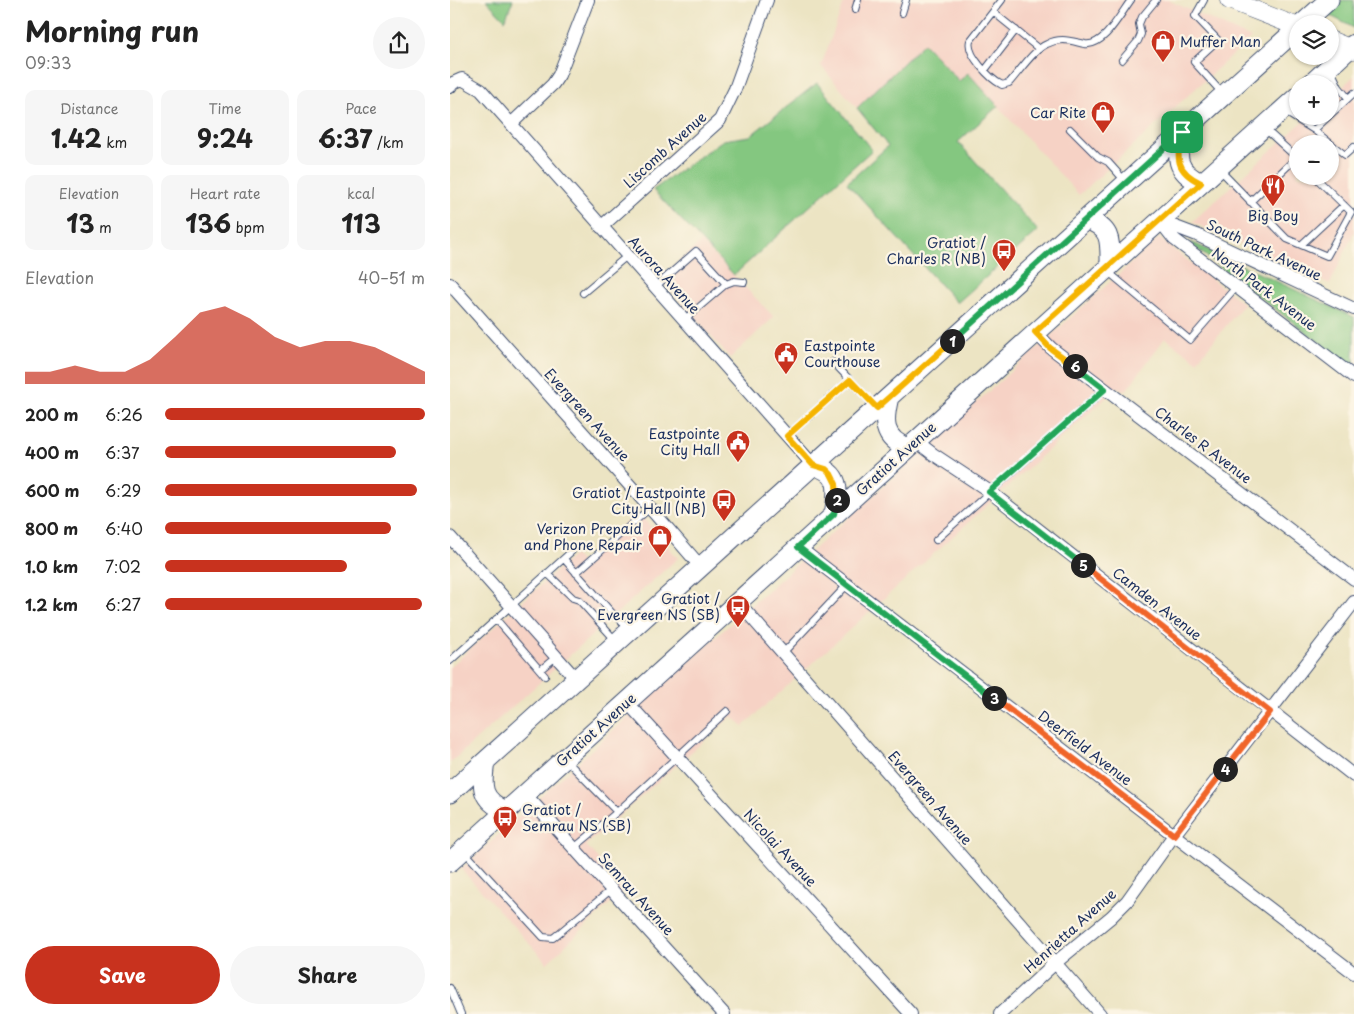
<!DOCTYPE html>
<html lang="en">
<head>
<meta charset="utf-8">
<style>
  :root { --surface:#fff; --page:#f6f6f6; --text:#222; --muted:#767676; --accent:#c8321e }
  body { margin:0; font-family:"Playpen Sans",sans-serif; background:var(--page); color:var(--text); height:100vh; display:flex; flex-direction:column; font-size:19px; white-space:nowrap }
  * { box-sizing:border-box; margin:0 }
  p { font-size:16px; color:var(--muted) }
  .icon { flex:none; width:28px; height:28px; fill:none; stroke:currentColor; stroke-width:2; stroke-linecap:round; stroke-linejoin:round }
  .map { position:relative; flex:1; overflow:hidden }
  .panel { display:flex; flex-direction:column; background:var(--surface); width:450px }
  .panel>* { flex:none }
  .fabs { position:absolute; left:839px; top:15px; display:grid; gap:10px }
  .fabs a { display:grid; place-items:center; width:50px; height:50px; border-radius:50%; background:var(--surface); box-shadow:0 1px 4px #0004; font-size:25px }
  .pin { position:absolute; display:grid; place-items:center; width:42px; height:42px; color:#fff; margin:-21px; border-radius:10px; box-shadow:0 2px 8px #0006 }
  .km { position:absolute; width:25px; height:25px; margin:-12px; border-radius:50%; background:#222; color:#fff; font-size:14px; line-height:25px; text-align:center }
  .round { display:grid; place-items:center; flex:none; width:52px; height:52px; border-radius:26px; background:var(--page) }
  .headline { display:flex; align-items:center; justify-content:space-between; height:85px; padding:0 25px }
  h1 { font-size:28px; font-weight:700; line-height:38px }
  .metrics { display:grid; grid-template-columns:repeat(3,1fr); gap:8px; height:85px; padding:5px 25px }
  .metrics div { display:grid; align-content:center; border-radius:10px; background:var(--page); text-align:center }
  .metrics b { font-size:25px; font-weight:700 }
  .metrics small { font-size:14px; font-weight:400 }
  .metrics p { font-size:14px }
  .chart { height:140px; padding:10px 25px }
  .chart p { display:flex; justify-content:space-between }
  .chart svg { width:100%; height:90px; margin-top:5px; fill:var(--accent); opacity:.7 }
  .button { display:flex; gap:10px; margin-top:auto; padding:10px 25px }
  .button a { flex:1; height:58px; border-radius:30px; background:var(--accent); color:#fff; font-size:20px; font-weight:700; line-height:58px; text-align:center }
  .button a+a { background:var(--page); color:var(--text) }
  ul { padding:0 25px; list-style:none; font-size:16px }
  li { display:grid; grid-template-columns:80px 60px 1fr; align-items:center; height:38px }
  li i { height:12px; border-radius:6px; background:var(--accent) }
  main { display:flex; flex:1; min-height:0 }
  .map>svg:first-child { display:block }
</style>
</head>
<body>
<main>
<section class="panel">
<div class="headline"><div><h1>Morning run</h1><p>09:33</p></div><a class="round"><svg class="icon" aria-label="share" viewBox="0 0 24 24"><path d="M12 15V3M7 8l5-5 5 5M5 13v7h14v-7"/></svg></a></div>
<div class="metrics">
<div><p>Distance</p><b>1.42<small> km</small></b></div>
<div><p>Time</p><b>9:24</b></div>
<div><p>Pace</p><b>6:37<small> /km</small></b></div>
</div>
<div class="metrics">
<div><p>Elevation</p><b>13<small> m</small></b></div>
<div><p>Heart rate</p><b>136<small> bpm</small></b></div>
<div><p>kcal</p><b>113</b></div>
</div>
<div class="chart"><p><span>Elevation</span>40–51 m</p>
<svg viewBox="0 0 160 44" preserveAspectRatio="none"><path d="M0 44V38L10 38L20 35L30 38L40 38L50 32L60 21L70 9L80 6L90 12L100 21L110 26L120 23L130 23L140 26L150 32L160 38V44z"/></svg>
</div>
<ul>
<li><b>200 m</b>6:26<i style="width:100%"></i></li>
<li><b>400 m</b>6:37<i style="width:89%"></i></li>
<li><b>600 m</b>6:29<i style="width:97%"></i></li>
<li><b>800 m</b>6:40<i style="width:87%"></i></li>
<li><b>1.0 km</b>7:02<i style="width:70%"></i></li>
<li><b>1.2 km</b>6:27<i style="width:99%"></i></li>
</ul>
<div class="button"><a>Save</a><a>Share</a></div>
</section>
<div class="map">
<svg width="904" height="1014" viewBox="0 0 904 1014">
  <rect width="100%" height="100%" fill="#fcf5e5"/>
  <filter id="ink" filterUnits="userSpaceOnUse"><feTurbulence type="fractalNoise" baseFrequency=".02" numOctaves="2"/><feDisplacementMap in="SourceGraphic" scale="10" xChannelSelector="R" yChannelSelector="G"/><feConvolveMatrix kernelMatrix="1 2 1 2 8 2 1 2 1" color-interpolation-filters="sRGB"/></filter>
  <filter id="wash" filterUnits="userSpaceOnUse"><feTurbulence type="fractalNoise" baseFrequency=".0096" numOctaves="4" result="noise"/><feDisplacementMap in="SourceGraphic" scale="20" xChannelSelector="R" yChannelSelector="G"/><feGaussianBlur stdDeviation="1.12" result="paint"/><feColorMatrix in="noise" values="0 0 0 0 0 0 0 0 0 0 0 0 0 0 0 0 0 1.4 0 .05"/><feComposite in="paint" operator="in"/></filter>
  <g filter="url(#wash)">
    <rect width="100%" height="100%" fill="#ece4c3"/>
    <path fill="#f6d2c5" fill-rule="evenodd" d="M395,0H718L801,38L629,195L518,74L509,81L474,43L407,108L371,66Z
      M904,76V232L880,284L742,222L859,116H880V98ZM848,144H880V176H848Z
      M709,238L794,304L747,361L715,338L675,392L668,387L293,726L282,716L136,845L175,889L97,963L11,869L215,683Z
      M251,242L324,317L280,358L210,278Z
      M188,512L228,558L0,763V667L124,555L132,563Z"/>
    <path fill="#84c780" stroke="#507b6f" d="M36,0H63L55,20Z
      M892,0H904V28L877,14Z
      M474,43L509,81L518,73L548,106L508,142L588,231L507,303L397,183L438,146L407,108Z
      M367,83L422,150L284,275L203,190L273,140L300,136Z
      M741,242L904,317V369L743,246Z"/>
  </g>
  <g filter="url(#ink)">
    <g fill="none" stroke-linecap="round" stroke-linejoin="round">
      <defs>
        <path id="lane" d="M552,0L520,41C516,54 540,79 552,85L559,83C569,72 584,49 597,44C611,37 620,41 635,44C654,47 671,13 681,0
          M754,0L745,16L768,40L744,62L773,94
          M405,10L408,0
          M543,12L589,49
          M452,13L456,0
          M672,60L688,41L691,34L689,24L692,17L706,0
          M535,70L566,30
          M881,70L889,87L898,98
          M835,112L864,130L895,155L904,147
          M880,115L904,93
          M814,128L848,159
          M620,129L648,157L658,162L675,181
          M864,130L879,116
          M769,169L837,239L877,256L901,212L864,176
          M800,202L846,158
          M851,245L894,205
          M656,270L740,340L786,287
          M205,287L246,251L276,284
          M133,293L177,256
          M234,320L276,284L284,281L294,282
          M383,362L400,380
          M337,436L400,380L426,407
          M486,540L655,389
          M114,559L163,614L166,615L179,630
          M97,573L123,598L129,600L166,641
          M126,573L200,508
          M46,619L95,676
          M333,653L397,585
          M0,661L122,551
          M90,670L106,657
          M115,759L167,812
          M124,848L167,812L277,711
          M14,851L93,937L103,938L162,889
          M0,988L11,1014"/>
        <path id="street" d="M0,87L3,83L12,79L31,90L363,465
          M61,124L103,84L109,75L138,0
          M710,221L724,239L904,377
          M710,221L747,235L904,309
          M151,227L270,120L285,89L317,0
          M0,284L200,508L251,567
          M585,332L601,348L904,579
          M466,441L483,454L539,491L904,776
          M0,537L126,679
          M348,547L904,973
          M288,602L650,1014
          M177,702L461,1014
          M75,794L274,1014
          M550,1014L605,963L661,917L677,901L724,835L904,602"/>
        <path id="secondary" d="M779,0L848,27
          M880,40L904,50"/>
        <path id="primary" d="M852,24L879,0
          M861,84L904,44
          M732,132C726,157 725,171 751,183
          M636,219C662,229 660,240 660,265
          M439,397C433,421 432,439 458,448
          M363,465C391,473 389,489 384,514
          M35,762C31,787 31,800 56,811
          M0,793L848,28
          M0,862L848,96"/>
      </defs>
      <use href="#lane" stroke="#3a4a6d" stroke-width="8"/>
      <use href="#street" stroke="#3a4a6d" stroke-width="14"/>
      <use href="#secondary" stroke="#3a4a6d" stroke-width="19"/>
      <use href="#primary" stroke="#3a4a6d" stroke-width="21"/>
      <use href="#lane" stroke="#fff" stroke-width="6"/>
      <use href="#street" stroke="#fff" stroke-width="12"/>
      <use href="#secondary" stroke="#fff" stroke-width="18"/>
      <use href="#primary" stroke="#fff" stroke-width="19"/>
    </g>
  </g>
  <g fill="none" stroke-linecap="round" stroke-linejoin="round" filter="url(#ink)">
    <defs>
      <path id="split-1" d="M502,341L732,132"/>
      <path id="split-2" d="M387,500L386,484L381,474L376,469L363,465L337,436L400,380L427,408L502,341"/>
      <path id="split-3" d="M387,500L384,514L348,547L544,698"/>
      <path id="split-4" d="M544,698L724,835L775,769"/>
      <path id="split-5" d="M633,565L820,712L775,769"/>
      <path id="split-6" d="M625,366L655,389L539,492L633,565"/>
      <path id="split-7" d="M625,366L600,348L585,332L751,183C725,171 726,157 732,132"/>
    </defs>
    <use href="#split-1" stroke="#fff" stroke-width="10"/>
    <use href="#split-2" stroke="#fff" stroke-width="10"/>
    <use href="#split-3" stroke="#fff" stroke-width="10"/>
    <use href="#split-4" stroke="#fff" stroke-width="10"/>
    <use href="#split-5" stroke="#fff" stroke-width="10"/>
    <use href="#split-6" stroke="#fff" stroke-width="10"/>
    <use href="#split-7" stroke="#fff" stroke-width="10"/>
    <use href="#split-1" stroke="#22a559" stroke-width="6"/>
    <use href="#split-2" stroke="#f5b400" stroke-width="6"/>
    <use href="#split-3" stroke="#22a559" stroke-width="6"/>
    <use href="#split-4" stroke="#f0652b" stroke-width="6"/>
    <use href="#split-5" stroke="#f0652b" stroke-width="6"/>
    <use href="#split-6" stroke="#22a559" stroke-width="6"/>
    <use href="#split-7" stroke="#f5b400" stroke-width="6"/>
  </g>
  <defs>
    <symbol id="shop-pin" viewBox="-11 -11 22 30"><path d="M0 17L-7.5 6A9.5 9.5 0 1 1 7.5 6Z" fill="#c8321e" stroke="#fcf5e5"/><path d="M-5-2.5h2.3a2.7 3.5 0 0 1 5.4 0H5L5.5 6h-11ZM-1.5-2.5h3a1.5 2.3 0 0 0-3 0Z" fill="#fff"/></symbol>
    <symbol id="restaurant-pin" viewBox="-11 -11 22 30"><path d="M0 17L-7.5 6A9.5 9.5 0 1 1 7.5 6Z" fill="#c8321e" stroke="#fcf5e5"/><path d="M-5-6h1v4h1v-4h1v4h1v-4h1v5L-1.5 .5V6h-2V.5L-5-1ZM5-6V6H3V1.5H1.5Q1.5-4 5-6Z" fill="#fff"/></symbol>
    <symbol id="bus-pin" viewBox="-11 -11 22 30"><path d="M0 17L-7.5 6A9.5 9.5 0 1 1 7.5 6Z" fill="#c8321e" stroke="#fcf5e5"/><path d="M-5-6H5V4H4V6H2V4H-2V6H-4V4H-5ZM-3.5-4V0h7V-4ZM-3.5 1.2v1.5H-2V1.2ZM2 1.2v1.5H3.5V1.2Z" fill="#fff"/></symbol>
    <symbol id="civic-pin" viewBox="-11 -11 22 30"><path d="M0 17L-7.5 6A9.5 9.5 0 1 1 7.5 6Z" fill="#c8321e" stroke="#fcf5e5"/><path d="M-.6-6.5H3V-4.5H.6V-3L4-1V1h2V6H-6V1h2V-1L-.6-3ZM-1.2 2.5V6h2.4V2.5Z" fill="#fff"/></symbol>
  </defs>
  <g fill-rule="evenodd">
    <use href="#shop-pin" x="699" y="28" width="28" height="38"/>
    <use href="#shop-pin" x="639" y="99" width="28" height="38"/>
    <use href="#restaurant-pin" x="809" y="172" width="28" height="38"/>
    <use href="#bus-pin" x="540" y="237" width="28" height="38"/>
    <use href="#civic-pin" x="322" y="340" width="28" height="38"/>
    <use href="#civic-pin" x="274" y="428" width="28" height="38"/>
    <use href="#bus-pin" x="260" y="487" width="28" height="38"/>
    <use href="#shop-pin" x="196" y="523" width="28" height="38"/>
    <use href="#bus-pin" x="274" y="593" width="28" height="38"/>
    <use href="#bus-pin" x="41" y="804" width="28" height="38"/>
  </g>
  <g text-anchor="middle" stroke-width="4.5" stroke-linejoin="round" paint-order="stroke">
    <g font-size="14" fill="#1b2f5e" stroke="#fcf5e5" text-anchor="end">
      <text x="730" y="47" text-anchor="start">Muffer Man</text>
      <text x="636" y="118">Car Rite</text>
      <text x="823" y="221" text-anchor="middle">Big Boy</text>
      <text x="536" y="248">Gratiot /<tspan x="536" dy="16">Charles R (NB)</tspan></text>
      <text x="354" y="351" text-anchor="start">Eastpointe<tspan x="354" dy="16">Courthouse</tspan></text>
      <text x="270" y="439">Eastpointe<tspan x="270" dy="16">City Hall</tspan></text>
      <text x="256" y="498">Gratiot / Eastpointe<tspan x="256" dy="16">City Hall (NB)</tspan></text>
      <text x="192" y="534">Verizon Prepaid<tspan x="192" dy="16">and Phone Repair</tspan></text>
      <text x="270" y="604">Gratiot /<tspan x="270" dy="16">Evergreen NS (SB)</tspan></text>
      <text x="72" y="815" text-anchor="start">Gratiot /<tspan x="72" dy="16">Semrau NS (SB)</tspan></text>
    </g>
    <g font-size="14" fill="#1b2f5e" stroke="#fcf5e5">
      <text transform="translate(215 150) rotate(-42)" y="5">Liscomb Avenue</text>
      <text transform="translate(814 250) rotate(25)" y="5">South Park Avenue</text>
      <text transform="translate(214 275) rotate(48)" y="5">Aurora Avenue</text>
      <text transform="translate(814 289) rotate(37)" y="5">North Park Avenue</text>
      <text transform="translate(137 415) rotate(48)" y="5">Evergreen Avenue</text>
      <text transform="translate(753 445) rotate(37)" y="5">Charles R Avenue</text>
      <text transform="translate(446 459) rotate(-42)" y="5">Gratiot Avenue</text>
      <text transform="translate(707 604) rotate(38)" y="5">Camden Avenue</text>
      <text transform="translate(146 730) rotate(-42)" y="5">Gratiot Avenue</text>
      <text transform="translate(635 748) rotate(37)" y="5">Deerfield Avenue</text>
      <text transform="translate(480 798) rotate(49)" y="5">Evergreen Avenue</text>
      <text transform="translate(330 848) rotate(47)" y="5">Nicolai Avenue</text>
      <text transform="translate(186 894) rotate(48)" y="5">Semrau Avenue</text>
      <text transform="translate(620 931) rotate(-42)" y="5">Henrietta Avenue</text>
    </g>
  </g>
</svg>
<div class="fabs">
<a><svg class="icon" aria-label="layers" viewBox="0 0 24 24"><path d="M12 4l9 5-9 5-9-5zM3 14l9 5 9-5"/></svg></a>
<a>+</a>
<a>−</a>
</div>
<div class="pin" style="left:732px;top:132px;background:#1e9e55"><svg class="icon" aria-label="arrive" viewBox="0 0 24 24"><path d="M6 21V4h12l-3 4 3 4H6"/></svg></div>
<b class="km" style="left:502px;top:341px">1</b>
<b class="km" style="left:387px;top:500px">2</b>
<b class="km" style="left:544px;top:698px">3</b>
<b class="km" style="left:775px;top:769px">4</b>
<b class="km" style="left:633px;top:565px">5</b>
<b class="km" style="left:625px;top:366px">6</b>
</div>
</main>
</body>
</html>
